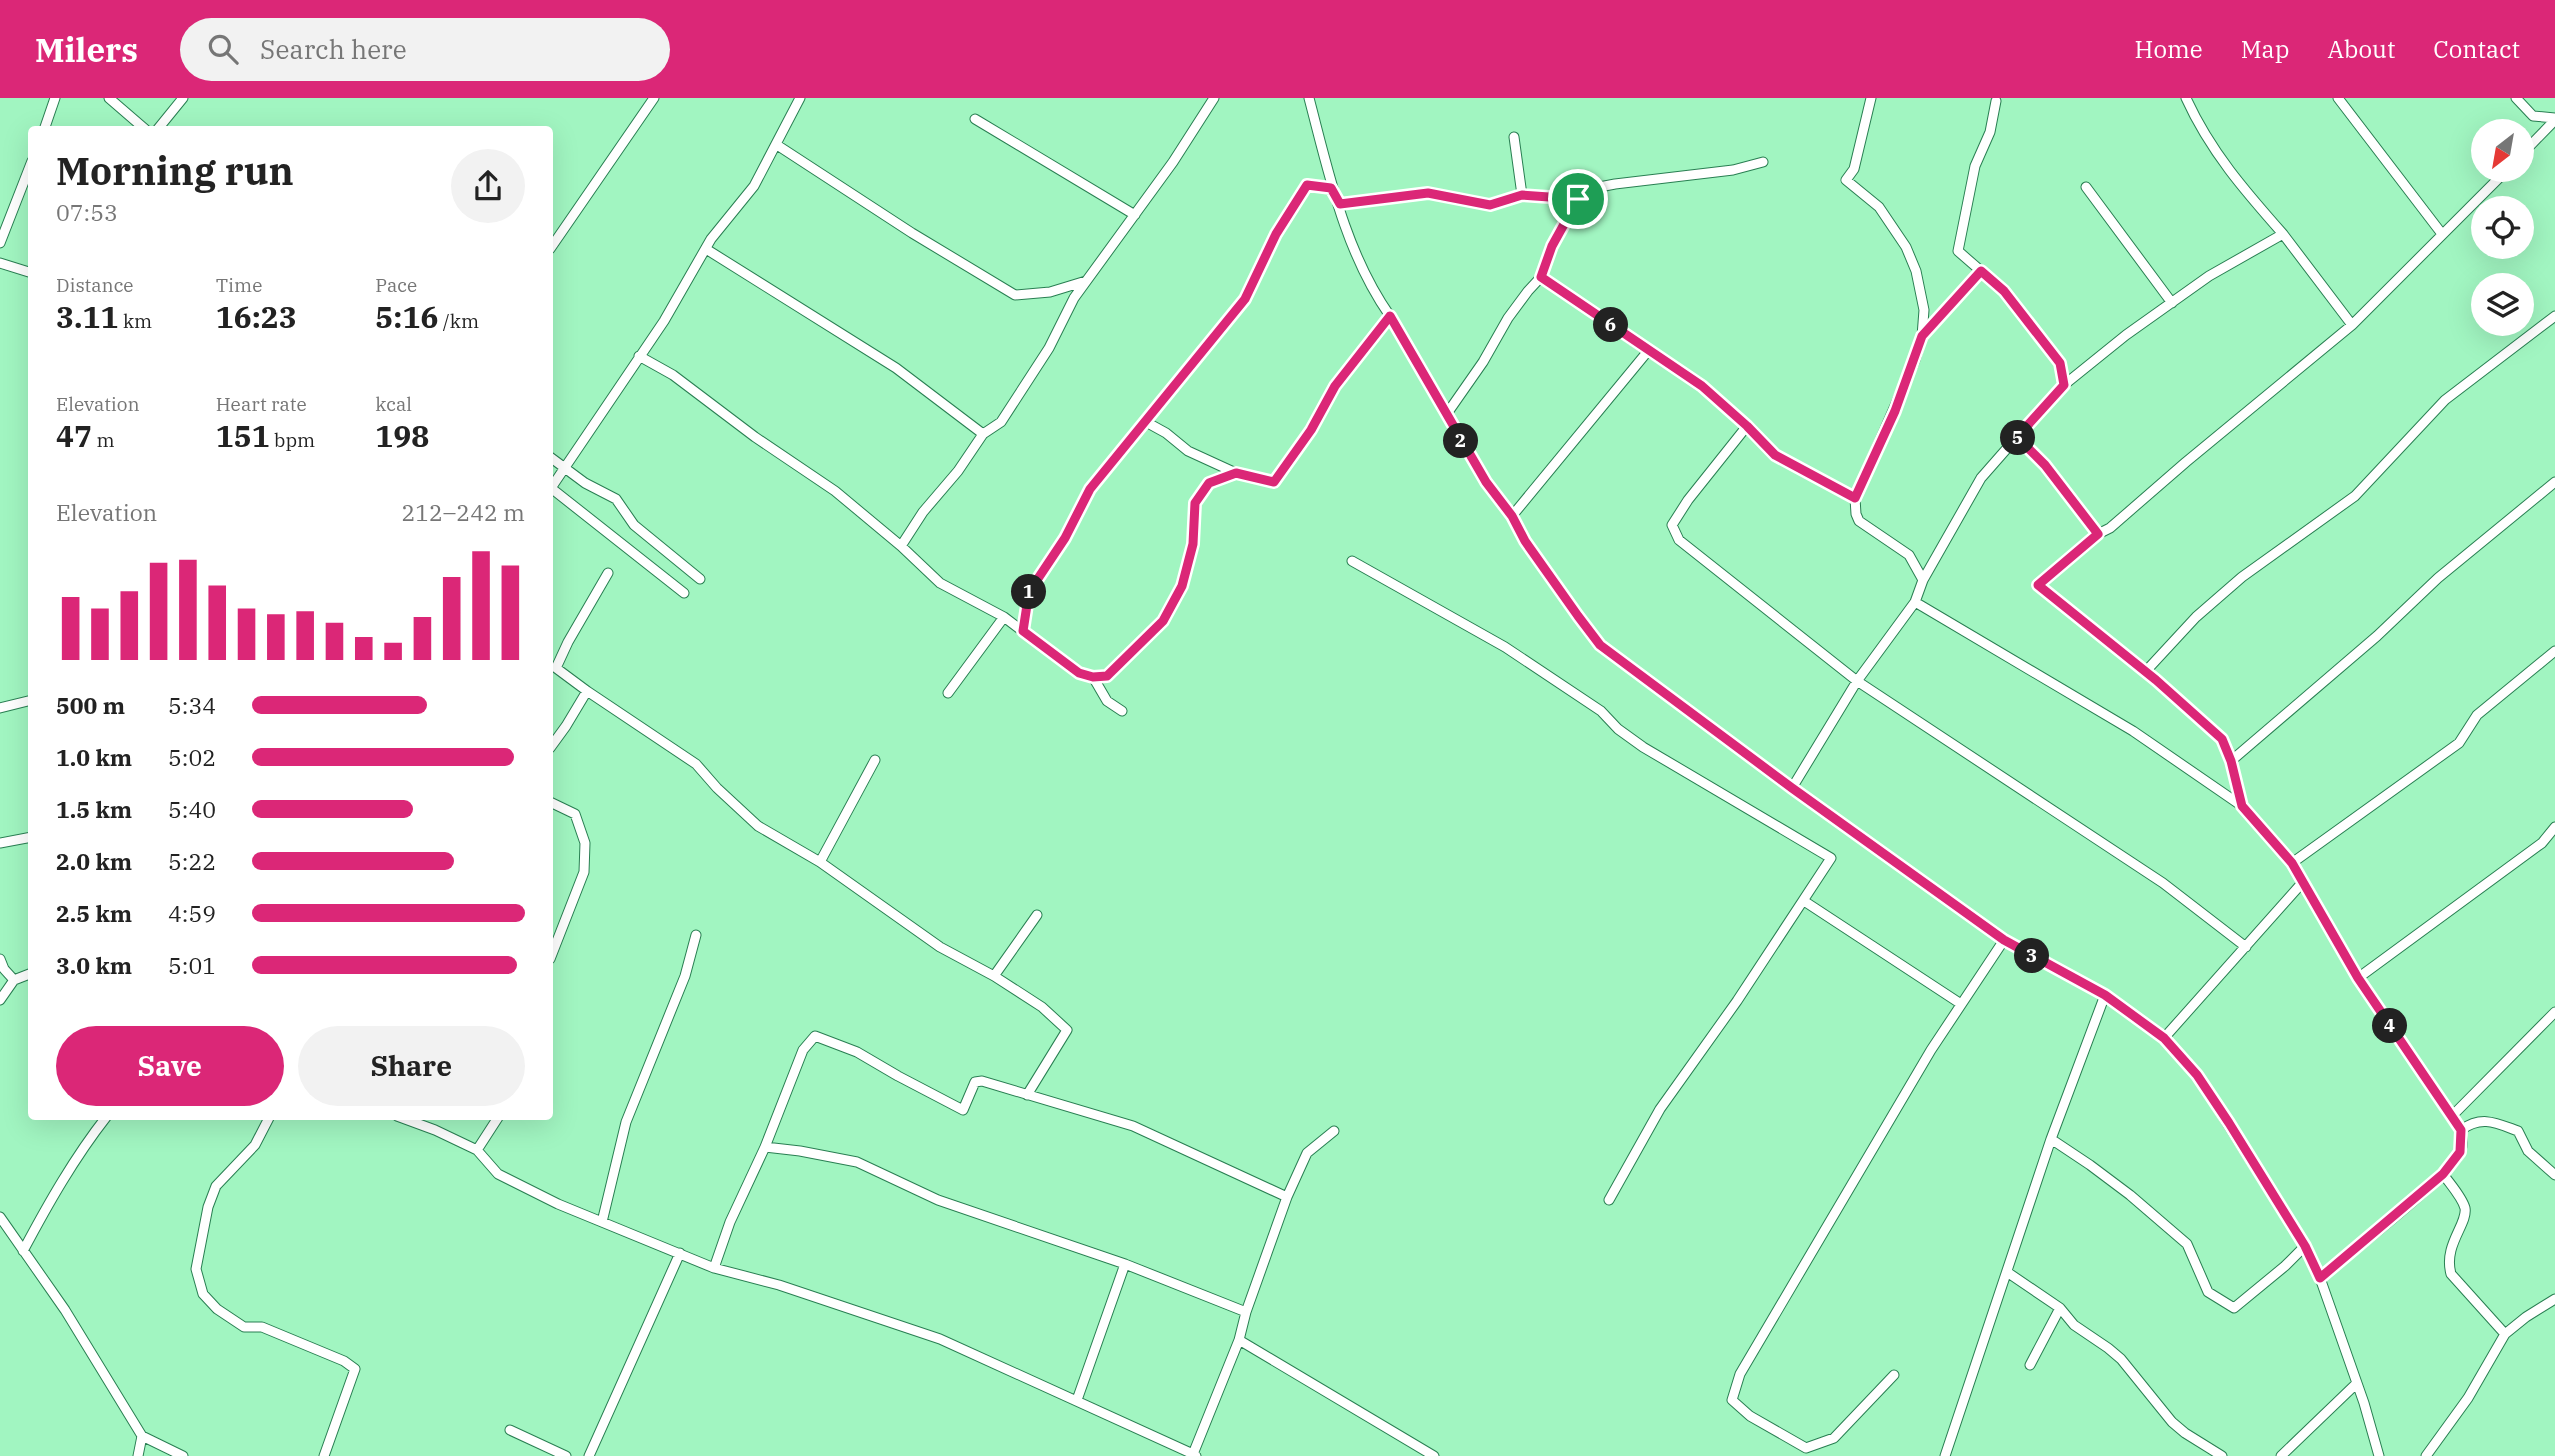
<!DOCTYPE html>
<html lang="en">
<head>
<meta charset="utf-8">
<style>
  :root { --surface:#fff; --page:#f2f2f2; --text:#222; --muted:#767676; --accent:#db2777 }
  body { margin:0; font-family:"IBM Plex Serif",serif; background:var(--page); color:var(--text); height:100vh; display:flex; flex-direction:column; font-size:26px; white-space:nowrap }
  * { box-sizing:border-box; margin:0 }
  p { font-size:23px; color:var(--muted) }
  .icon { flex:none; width:38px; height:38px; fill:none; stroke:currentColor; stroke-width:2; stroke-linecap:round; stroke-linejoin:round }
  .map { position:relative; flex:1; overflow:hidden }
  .panel { position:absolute; left:28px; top:28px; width:525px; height:994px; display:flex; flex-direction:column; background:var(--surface); border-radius:7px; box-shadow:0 7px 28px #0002 }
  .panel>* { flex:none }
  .needle { width:46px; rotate:211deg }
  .fabs { position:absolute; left:2471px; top:21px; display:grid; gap:14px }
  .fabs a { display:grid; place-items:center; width:63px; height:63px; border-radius:50%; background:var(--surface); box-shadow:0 7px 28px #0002; font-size:35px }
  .pin { position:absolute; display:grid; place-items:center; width:60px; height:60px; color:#fff; margin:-30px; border:4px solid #fff; border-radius:50%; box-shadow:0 2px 7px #0007 }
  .km { position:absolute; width:35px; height:35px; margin:-18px; border-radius:50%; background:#222; color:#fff; font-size:19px; line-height:35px; text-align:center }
  .round { display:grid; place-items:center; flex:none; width:74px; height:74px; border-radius:37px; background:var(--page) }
  .headline { display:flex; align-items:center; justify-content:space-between; height:119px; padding:0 28px }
  h1 { font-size:38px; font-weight:700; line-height:52px }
  .stats { display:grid; grid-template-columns:repeat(3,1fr); gap:10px; height:119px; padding:7px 28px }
  .stats div { display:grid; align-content:center }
  .stats b { font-size:30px; font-weight:700 }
  .stats small { font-size:19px; font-weight:400 }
  .stats p { font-size:19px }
  .chart { height:196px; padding:14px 28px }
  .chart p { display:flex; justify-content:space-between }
  .chart svg { width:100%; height:126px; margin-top:7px; stroke:var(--accent); stroke-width:6 }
  .action { display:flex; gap:14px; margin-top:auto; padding:14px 28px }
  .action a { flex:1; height:80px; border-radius:42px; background:var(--accent); color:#fff; font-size:28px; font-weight:700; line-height:80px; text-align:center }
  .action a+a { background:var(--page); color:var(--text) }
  ul { padding:0 28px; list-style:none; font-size:23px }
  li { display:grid; grid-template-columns:112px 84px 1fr; align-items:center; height:52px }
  li i { height:18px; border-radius:9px; background:var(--accent) }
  header { display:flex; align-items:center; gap:42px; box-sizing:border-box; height:98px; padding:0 35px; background:var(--accent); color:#fff }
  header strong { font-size:33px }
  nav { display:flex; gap:38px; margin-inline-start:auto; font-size:24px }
  .search { width:490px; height:63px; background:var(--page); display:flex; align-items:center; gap:18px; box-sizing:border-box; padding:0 24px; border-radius:38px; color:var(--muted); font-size:26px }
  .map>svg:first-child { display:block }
</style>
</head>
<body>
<header>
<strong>Milers</strong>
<div class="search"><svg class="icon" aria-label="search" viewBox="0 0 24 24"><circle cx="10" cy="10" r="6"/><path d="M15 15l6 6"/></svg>Search here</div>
<nav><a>Home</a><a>Map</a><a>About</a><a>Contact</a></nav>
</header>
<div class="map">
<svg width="2555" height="1358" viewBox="0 0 2555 1358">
  <rect width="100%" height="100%" fill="#a1f5c1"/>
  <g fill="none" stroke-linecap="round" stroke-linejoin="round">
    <defs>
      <path id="street" d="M109,0L146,32
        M1309,0C1329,76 1345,154 1390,218L1486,384L1512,418L1525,443L1578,518L1600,547L1792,690L2004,842L2105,897L2164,940L2197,977L2305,1148L2320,1180L2364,1305L2379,1358
        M2338,0L2442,136
        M2516,0L2533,18L2555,20
        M1996,3L1990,34L1975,68L1958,153L2004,193L2060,265L2064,287L2017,339L2045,367L2098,436L2038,487L2156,582L2222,641L2231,663L2242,708L2292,765L2358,880L2451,1019
        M975,21L1135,117
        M44,32L55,0
        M157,32L183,0
        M1514,39L1522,97
        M777,47L912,135L1015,197L1050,194L1086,183
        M2522,56L2555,22
        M2086,89L2172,205
        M1340,106L1428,95L1490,107L1522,97L1578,101
        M2283,136L2352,227L2507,72
        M0,145L32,63
        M550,151L654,0
        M706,151L896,270L983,336
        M0,165L32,175
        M1922,238L1981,173
        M1648,253L1702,288L1747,328L1775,357L1855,400L1915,262L1922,238L1924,212L1916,173L1906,149L1879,109L1846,82L1854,71L1871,0
        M639,258L673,277L755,339L835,393L901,448L940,485L1004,519L1078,575L1093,579L1107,578L1163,523L1182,488L1193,446L1195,405L1209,385L1236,375L1274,384L1311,332L1335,287L1390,218
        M2064,287L2126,237L2209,178L2283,136C2245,93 2210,53 2186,0
        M1446,317L1483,264L1508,220L1528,193L1541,179L1552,148L1578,101L1589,91L1615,86L1733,72L1763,64
        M1146,324L1166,335L1188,353L1236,375
        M1747,328L1688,402L1672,427L1679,442L1857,583L2163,785L2246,849
        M550,359L585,385L616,401L634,427L700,481
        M1512,418L1648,253L1541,179
        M2098,436L2110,430L2186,364L2352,227
        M901,448L923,414L958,373L983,336L1001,324L1049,250L1074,200L1173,64L1214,0
        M1352,463L1505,549L1601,613L1618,631L1643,649L1831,760L1737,903L1660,1011L1609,1102
        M1923,482L1981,380L2017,339
        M684,495L551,390L664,223L711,141L754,88L800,0
        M1915,504L2133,633L2242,708
        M1023,533L1029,494L1065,440L1090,391L1245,201L1276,136L1307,87L1331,90
        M2146,573L2196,519L2242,479L2355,398L2445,302L2555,218
        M1093,579L1107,603L1122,613
        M587,593L696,666L717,690L758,728L820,764
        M948,595L1004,519
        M0,610L32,602
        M550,650L566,628L587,593L556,570L568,544L608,475
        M875,662L820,764L940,849L994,878L1042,909L1067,932L1027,997
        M2231,663L2377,538L2438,480L2555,384
        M1792,690L1857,583L1915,504L1923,482L1909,457L1859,423L1856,416L1855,400
        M550,704L575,716L585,745L584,774L550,861
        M0,745L32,739
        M2292,765L2459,645L2477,617L2555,553
        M1804,803L1961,906
        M0,861L4,871L14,882
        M994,878L1037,817
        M2358,880L2542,745L2555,729
        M0,902L14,882L32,875
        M2164,940L2302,785
        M270,1018L255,1047L216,1088L208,1109L196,1171L203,1196L217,1211L244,1229H262L344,1263L355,1271L324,1358
        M397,1018L435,1032L477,1052L498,1076L558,1106L714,1170L779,1187L940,1241L1193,1356
        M2461,1032C2482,1017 2496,1025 2518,1033L2528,1053L2555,1077
        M2051,1041L2090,1067L2130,1097L2187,1146L2208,1194L2234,1210L2285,1168L2305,1148
        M765,1049L803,952L815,938L857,954L898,978L963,1012L975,984L982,983L1133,1028L1287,1099
        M477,1052L499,1018
        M2443,1076C2450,1086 2462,1099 2465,1110C2468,1126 2443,1147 2451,1176L2505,1236
        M0,1119L65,1212L142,1338L183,1358
        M602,1124L626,1024L685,878L696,837
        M23,1153C48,1106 74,1060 107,1018
        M714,1170L730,1124L765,1049L800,1053L857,1064L938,1102L1125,1166L1246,1214
        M2007,1174L2060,1210L2074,1227L2108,1250L2121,1261L2172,1324L2185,1335L2222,1358
        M2320,1180C2345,1159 2453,1076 2461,1053C2465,1039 2459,1029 2451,1019L2555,914
        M1239,1242L1434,1358
        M2030,1267L2060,1210
        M1894,1277L1834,1340L1806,1350L1750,1318L1732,1302L1740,1276L1931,952L2004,842
        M1077,1302L1125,1166
        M510,1332L566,1358
        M138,1358L142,1338
        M589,1358L680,1155
        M1196,1358L1193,1356L1239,1242L1246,1214L1287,1099L1307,1055L1334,1033
        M1945,1358L2051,1041L2105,897
        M2281,1358L2357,1285
        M2426,1358L2468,1300L2505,1236L2526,1219L2555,1201"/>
    </defs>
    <use href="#street" stroke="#297f52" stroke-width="11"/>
    <use href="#street" stroke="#fff" stroke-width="9"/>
  </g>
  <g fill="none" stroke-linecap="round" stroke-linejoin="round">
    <defs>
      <path id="route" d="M1307,87L1331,90L1340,106L1428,95L1490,107L1522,97L1578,101L1552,148L1541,179L1702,288L1747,328L1775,357L1855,400L1895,313L1922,238L1981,173L2004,193L2060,265L2064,287L2017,339L2045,367L2098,436L2038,487L2156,582L2222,641L2231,663L2242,708L2292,765L2358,880L2461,1032L2460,1054L2443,1076L2320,1180L2305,1148L2229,1025L2197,977L2164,940L2105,897L2004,842L1792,690L1600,547L1578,518L1525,443L1512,418L1486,384L1390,218L1335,288L1311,332L1274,384L1236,375L1209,385L1195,405L1193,446L1182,488L1163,523L1107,578L1093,579L1079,575L1023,533L1029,494L1065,440L1090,391L1245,201L1276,136Z"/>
    </defs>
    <use href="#route" stroke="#fff" stroke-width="14"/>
    <use href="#route" stroke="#db2777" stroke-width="9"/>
  </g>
</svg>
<div class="fabs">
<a><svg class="needle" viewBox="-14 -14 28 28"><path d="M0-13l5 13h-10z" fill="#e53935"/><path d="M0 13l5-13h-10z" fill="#767676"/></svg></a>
<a><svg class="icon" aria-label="locate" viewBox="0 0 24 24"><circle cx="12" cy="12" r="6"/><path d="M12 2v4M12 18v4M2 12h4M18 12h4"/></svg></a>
<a><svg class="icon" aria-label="layers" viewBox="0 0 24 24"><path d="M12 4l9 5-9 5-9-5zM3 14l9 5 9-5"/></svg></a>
</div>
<div class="pin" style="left:1578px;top:101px;background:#1e9e55"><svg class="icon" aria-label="arrive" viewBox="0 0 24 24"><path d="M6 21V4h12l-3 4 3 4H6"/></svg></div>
<b class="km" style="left:1029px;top:494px">1</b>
<b class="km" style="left:1461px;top:343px">2</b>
<b class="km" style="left:2032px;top:858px">3</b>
<b class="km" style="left:2390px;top:928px">4</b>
<b class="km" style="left:2018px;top:340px">5</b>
<b class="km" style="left:1611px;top:227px">6</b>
<section class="panel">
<div class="headline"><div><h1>Morning run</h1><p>07:53</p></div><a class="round"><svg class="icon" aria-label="share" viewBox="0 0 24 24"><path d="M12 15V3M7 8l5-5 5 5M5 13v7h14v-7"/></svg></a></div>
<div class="stats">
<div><p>Distance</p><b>3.11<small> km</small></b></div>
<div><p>Time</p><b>16:23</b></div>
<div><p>Pace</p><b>5:16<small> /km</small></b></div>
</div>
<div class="stats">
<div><p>Elevation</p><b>47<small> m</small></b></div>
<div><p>Heart rate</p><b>151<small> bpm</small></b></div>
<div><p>kcal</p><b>198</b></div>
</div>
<div class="chart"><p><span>Elevation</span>212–242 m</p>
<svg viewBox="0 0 160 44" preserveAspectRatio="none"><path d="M5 44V22M15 44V26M25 44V20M35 44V10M45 44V9M55 44V18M65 44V26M75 44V28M85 44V27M95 44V31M105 44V36M115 44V38M125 44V29M135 44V15M145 44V6M155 44V11"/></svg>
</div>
<ul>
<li><b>500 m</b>5:34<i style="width:64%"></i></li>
<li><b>1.0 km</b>5:02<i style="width:96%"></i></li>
<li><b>1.5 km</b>5:40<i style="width:59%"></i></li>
<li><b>2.0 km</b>5:22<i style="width:74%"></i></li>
<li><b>2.5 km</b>4:59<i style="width:100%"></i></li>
<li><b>3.0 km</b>5:01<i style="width:97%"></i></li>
</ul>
<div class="action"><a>Save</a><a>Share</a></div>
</section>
</div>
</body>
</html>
